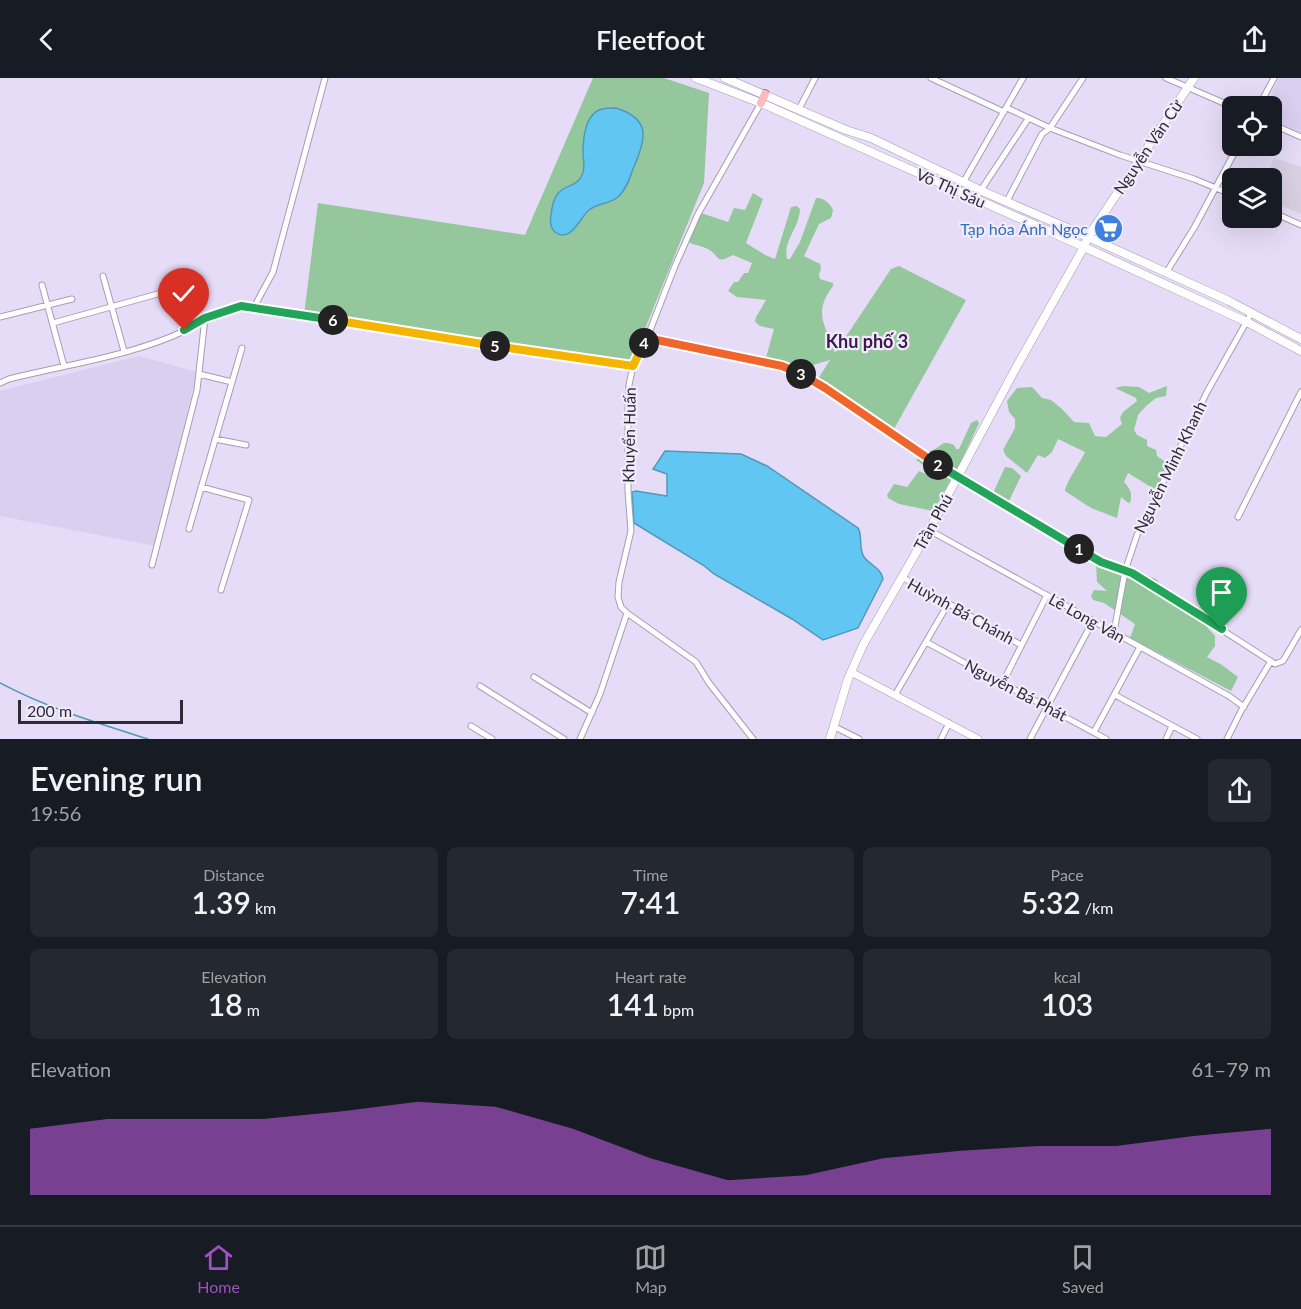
<!DOCTYPE html>
<html lang="en">
<head>
<meta charset="utf-8">
<style>
  :root { --surface:#171b24; --page:#242831; --text:#f1f3f6; --muted:#9ea1a6; --line:#363941; --accent:#a050c0 }
  body { margin:0; font-family:Lato,sans-serif; background:var(--page); color:var(--text); height:100vh; display:flex; flex-direction:column; font-size:22px; white-space:nowrap }
  * { box-sizing:border-box; margin:0 }
  p { font-size:20px; color:var(--muted) }
  .icon { flex:none; width:33px; height:33px; fill:none; stroke:currentColor; stroke-width:2; stroke-linecap:round; stroke-linejoin:round }
  .map { position:relative; height:661px; overflow:hidden }
  .details { display:flex; flex-direction:column; background:var(--surface); flex:1 }
  .details>* { flex:none }
  .fabs { position:absolute; left:1222px; top:18px; display:grid; gap:12px }
  .fabs a { display:grid; place-items:center; width:60px; height:60px; border-radius:9px; background:var(--surface); box-shadow:0 6px 24px #0002; font-size:30px }
  .scale { position:absolute; left:18px; bottom:15px; width:165px; box-sizing:border-box; padding-left:6px; border:3px solid #2f2b35; border-top:0; font-size:16px; line-height:21px; white-space:nowrap; color:#2f2b35; -webkit-text-stroke:4px #f1ecfc; paint-order:stroke }
  .pin { position:absolute; display:grid; place-items:center; width:51px; height:51px; color:#fff; margin:-62px -26px; border-radius:50% 50% 50% 0; rotate:-45deg; box-shadow:0 0 6px #0007 }
  .pin .icon { rotate:45deg }
  .km { position:absolute; width:30px; height:30px; margin:-15px; border-radius:50%; background:#222; color:#fff; font-size:16px; line-height:30px; text-align:center }
  .round { display:grid; place-items:center; flex:none; width:63px; height:63px; border-radius:9px; background:var(--page) }
  .overview { display:flex; align-items:center; justify-content:space-between; height:102px; padding:0 30px }
  h1 { font-size:33px; font-weight:600; line-height:45px }
  .stats { display:grid; grid-template-columns:repeat(3,1fr); gap:9px; height:102px; padding:6px 30px }
  .stats div { display:grid; align-content:center; border-radius:9px; background:var(--page); text-align:center }
  .stats b { font-size:30px; font-weight:600 }
  .stats small { font-size:16px; font-weight:400 }
  .stats p { font-size:16px }
  .chart { height:168px; padding:12px 30px }
  .chart p { display:flex; justify-content:space-between }
  .chart svg { width:100%; height:108px; margin-top:6px; fill:var(--accent); opacity:.7 }
  header { display:flex; justify-content:space-between; align-items:center; height:78px; padding:0 30px; background:var(--surface); font-size:27px; font-weight:600 }
  .tabs { display:flex; justify-content:space-around; align-items:center; height:84px; border-top:2px solid var(--line); background:var(--surface); font-size:16px; color:var(--muted) }
  .tabs a { display:grid; justify-items:center; gap:3px }
  .tabs .active { color:var(--accent) }
  .map>svg:first-child { display:block }
</style>
</head>
<body>
<header><svg class="icon" aria-label="back" viewBox="0 0 24 24"><path d="M15 5l-7 7 7 7"/></svg>Fleetfoot<svg class="icon" aria-label="share" viewBox="0 0 24 24"><path d="M12 15V3M7 8l5-5 5 5M5 13v7h14v-7"/></svg></header>
<div class="map">
<svg width="1301" height="661" viewBox="0 0 1301 661">
  <rect width="100%" height="100%" fill="#e6dcf7"/>
  <path fill="#dbcff0" d="M1279,0H1301V55L1272,41V28H1266Z
    M139,278L197,294L155,468L0,438V313Z"/>
  <path fill="#dad0e3" d="M1274,80L1301,89V136L1272,124V100H1267Z"/>
  <path fill="#95c79d" d="M593,0H664L709,15L704,105L630,288L304,237L318,125L525,157Z
    M753,115L763,121L746,165L765,177L775,181L791,129L797,128L800,131C799,151 783,162 787,181H790L800,164L816,120C823,119 831,126 833,132L831,140L819,146L804,178L820,186L821,191L819,196L820,201L833,205V208C812,236 826,247 835,275L891,191L899,188L966,222L894,351L816,304L830,282L799,291L786,286L765,283L774,251L760,248L755,244L756,239L766,222L737,219L728,213L734,204H738L744,195H748L752,185L733,177C714,187 721,178 708,171C702,168 694,167 688,164L701,135L728,144L734,130L745,132Z
    M1123,308L1139,309L1149,315L1167,308L1166,318L1156,320L1146,328L1138,337L1134,352L1137,357L1147,362V368L1156,372L1157,378L1167,385L1157,410L1154,411L1128,395L1124,404C1130,410 1133,416 1130,425L1127,424L1121,419L1117,440L1091,430L1065,413C1066,404 1080,385 1085,374L1058,361L1052,374L1045,380L1038,377L1027,395L1006,378L1003,372L1015,350V341L1009,334L1007,323L1017,310L1032,309L1042,320L1051,322L1062,331L1074,344L1089,345L1095,358L1106,359L1122,346L1120,340L1123,334L1137,323L1136,320L1115,310Z
    M977,342L979,345L960,386L933,433L899,426L888,420L887,417L894,406L907,409L919,393L928,397L929,391L916,382C922,377 925,375 933,372C943,368 940,362 954,367L956,371H959L971,345Z
    M1005,389L1012,390L1021,398L1009,423L998,420L994,413Z
    M1096,484L1133,493L1156,501L1175,524L1200,541L1215,558V568L1207,579L1222,587L1238,599L1231,613L1130,560L1135,546L1104,525L1093,522L1091,518L1094,512L1107,513L1097,504Z"/>
  <path fill="#61c6f1" stroke="#5298b9" stroke-width="1.5" d="M616,30C652,41 646,62 633,91C630,100 626,112 618,119C610,126 598,125 589,132C580,139 571,166 555,154C550,150 550,143 551,137C555,100 574,115 582,97C586,89 583,83 583,74C583,61 585,35 602,31C606,30 611,30 616,30Z
    M665,373L741,376L767,388L858,450C863,458 858,469 864,479C870,487 881,490 883,501L858,550L823,562L792,541L714,496L703,487L634,445L632,414L636,413L667,418V396L653,391Z"/>
  <g fill="none" stroke-linecap="round" stroke-linejoin="round">
    <path stroke="#5298b9" stroke-width="1.5" d="M0,605C47,630 97,645 148,661"/>
    <defs>
      <path id="minor" d="M931,0L1004,34
        M1166,0L1233,29
        M1259,28L1274,0
        M1007,30L1050,50L1120,77L1194,101L1233,117
        M799,31L815,0
        M1272,46L1301,59
        M964,103L1023,0
        M975,121L1028,41
        M1007,123L1042,56L1050,50L1083,0
        M1272,134L1301,147
        M1166,195L1194,150L1238,68
        M103,198L124,273
        M42,207L64,288
        M253,231L273,194L325,0
        M0,239L72,221
        M53,245L172,212
        M647,260L789,290L825,310L957,399L1092,479L1143,501L1275,586L1283,583L1301,552
        M199,296L232,304
        M0,305L9,301C64,287 136,277 186,252C205,242 232,223 253,231L633,288
        M215,361L246,367
        M201,409L249,422L221,512
        M1238,439L1301,314
        M189,451L242,270
        M929,452L1229,618L1244,629
        M152,487L197,312L205,240
        M902,499L1021,567
        M1114,554L1125,493L1137,457L1207,314L1252,234
        M926,564L1106,661
        M534,599L592,635
        M1002,606L1047,517
        M480,608L564,661
        M895,617L948,526
        M1115,617L1197,661
        M471,648L492,661
        M833,648L859,661
        M1094,654L1140,569
        M580,661L600,616L627,535
        M753,661L709,605L696,584L627,535L621,529L618,519L619,504L631,453L628,413V331L629,307L633,288L647,260L675,188L698,136L761,25
        M941,661L949,645
        M1030,661L1093,543
        M1166,661L1172,648
        M1227,661L1241,633L1271,583"/>
      <path id="tertiary" d="M851,594L978,661"/>
      <path id="secondary" d="M696,0L761,25L1084,169L1247,244L1301,273
        M725,0L846,52L871,60L982,113L1088,159L1229,223L1301,261
        M830,661L848,601L863,567L929,452L1017,288L1084,169L1088,159L1194,0"/>
      <path id="primary" d="M761,25L765,16"/>
    </defs>
    <use href="#minor" stroke="#a59cb5" stroke-width="7"/>
    <use href="#tertiary" stroke="#a59cb5" stroke-width="8"/>
    <use href="#secondary" stroke="#a59cb5" stroke-width="9"/>
    <use href="#primary" stroke="#ad6b74" stroke-width="10"/>
    <use href="#minor" stroke="#fff" stroke-width="5"/>
    <use href="#tertiary" stroke="#fff" stroke-width="7"/>
    <use href="#secondary" stroke="#fff" stroke-width="8"/>
    <use href="#primary" stroke="#f7bbc0" stroke-width="8"/>
  </g>
  <g fill="none" stroke-linecap="round" stroke-linejoin="round">
    <defs>
      <path id="split-1" d="M1079,471L1101,484L1132,495L1222,551"/>
      <path id="split-2" d="M938,387L1079,471"/>
      <path id="split-3" d="M801,296L825,310L938,387"/>
      <path id="split-4" d="M644,265L647,260L782,288L801,296"/>
      <path id="split-5" d="M495,268L633,288L644,265"/>
      <path id="split-6" d="M333,242L495,268"/>
      <path id="split-7" d="M184,252L205,240L241,228L333,242"/>
    </defs>
    <use href="#split-1" stroke="#fff" stroke-width="12"/>
    <use href="#split-2" stroke="#fff" stroke-width="12"/>
    <use href="#split-3" stroke="#fff" stroke-width="12"/>
    <use href="#split-4" stroke="#fff" stroke-width="12"/>
    <use href="#split-5" stroke="#fff" stroke-width="12"/>
    <use href="#split-6" stroke="#fff" stroke-width="12"/>
    <use href="#split-7" stroke="#fff" stroke-width="12"/>
    <use href="#split-1" stroke="#22a559" stroke-width="8"/>
    <use href="#split-2" stroke="#22a559" stroke-width="8"/>
    <use href="#split-3" stroke="#f0652b" stroke-width="8"/>
    <use href="#split-4" stroke="#f0652b" stroke-width="8"/>
    <use href="#split-5" stroke="#f5b400" stroke-width="8"/>
    <use href="#split-6" stroke="#f5b400" stroke-width="8"/>
    <use href="#split-7" stroke="#22a559" stroke-width="8"/>
  </g>
  <defs>
    <symbol id="supermarket-disc" viewBox="-11 -11 22 22"><circle r="9.5" fill="#3f7fe0" stroke="#f1ecfc"/><path d="M-6-5.5h2.5l.6 2H6L4.5 2H-2.5L-4.4-4H-6ZM-1.5 3.2a1.3 1.3 0 1 0 .1 0ZM3 3.2a1.3 1.3 0 1 0 .1 0Z" fill="#fff"/></symbol>
  </defs>
  <g fill-rule="evenodd">
    <use href="#supermarket-disc" x="1092" y="134" width="33" height="33"/>
  </g>
  <g text-anchor="middle" stroke-width="4.5" stroke-linejoin="round" paint-order="stroke">
    <g font-size="16" fill="#2f2b35" stroke="#f1ecfc">
      <text transform="translate(1148 69) rotate(-56)" y="6">Nguyễn Văn Cừ</text>
      <text transform="translate(951 110) rotate(24)" y="6">Võ Thị Sáu</text>
      <text transform="translate(629 357) rotate(-89)" y="6">Khuyển Huấn</text>
      <text transform="translate(1170 389) rotate(-64)" y="6">Nguyễn Minh Khanh</text>
      <text transform="translate(933 444) rotate(-61)" y="6">Trần Phú</text>
      <text transform="translate(961 533) rotate(29)" y="6">Huỳnh Bá Chánh</text>
      <text transform="translate(1087 540) rotate(29)" y="6">Lê Long Vân</text>
      <text transform="translate(1016 612) rotate(28)" y="6">Nguyễn Bá Phát</text>
    </g>
    <g font-size="16" fill="#366cbe" stroke="#f1ecfc" text-anchor="end">
      <text x="1088" y="157">Tạp hóa Ánh Ngọc</text>
    </g>
    <g font-size="18" font-weight="bold" fill="#3f184e" stroke="#f1ecfc">
      <text x="867" y="270">Khu phố 3</text>
    </g>
  </g>
</svg>
<div class="fabs">
<a><svg class="icon" aria-label="locate" viewBox="0 0 24 24"><circle cx="12" cy="12" r="6"/><path d="M12 2v4M12 18v4M2 12h4M18 12h4"/></svg></a>
<a><svg class="icon" aria-label="layers" viewBox="0 0 24 24"><path d="M12 4l9 5-9 5-9-5zM3 14l9 5 9-5"/></svg></a>
</div>
<div class="scale">200 m</div>
<div class="pin" style="left:1222px;top:551px;background:#1e9e55"><svg class="icon" aria-label="arrive" viewBox="0 0 24 24"><path d="M6 21V4h12l-3 4 3 4H6"/></svg></div>
<div class="pin" style="left:184px;top:252px;background:#d93025"><svg class="icon" aria-label="check" viewBox="0 0 24 24"><path d="M5 12l5 5 9-10"/></svg></div>
<b class="km" style="left:1079px;top:471px">1</b>
<b class="km" style="left:938px;top:387px">2</b>
<b class="km" style="left:801px;top:296px">3</b>
<b class="km" style="left:644px;top:265px">4</b>
<b class="km" style="left:495px;top:268px">5</b>
<b class="km" style="left:333px;top:242px">6</b>
</div>
<section class="details">
<div class="overview"><div><h1>Evening run</h1><p>19:56</p></div><a class="round"><svg class="icon" aria-label="share" viewBox="0 0 24 24"><path d="M12 15V3M7 8l5-5 5 5M5 13v7h14v-7"/></svg></a></div>
<div class="stats">
<div><p>Distance</p><b>1.39<small> km</small></b></div>
<div><p>Time</p><b>7:41</b></div>
<div><p>Pace</p><b>5:32<small> /km</small></b></div>
</div>
<div class="stats">
<div><p>Elevation</p><b>18<small> m</small></b></div>
<div><p>Heart rate</p><b>141<small> bpm</small></b></div>
<div><p>kcal</p><b>103</b></div>
</div>
<div class="chart"><p><span>Elevation</span>61–79 m</p>
<svg viewBox="0 0 160 44" preserveAspectRatio="none"><path d="M0 44V17L10 13L20 13L30 13L40 10L50 6L60 8L70 17L80 29L90 38L100 36L110 29L120 26L130 24L140 24L150 20L160 17V44z"/></svg>
</div>
</section>
<nav class="tabs">
<a class="active"><svg class="icon" aria-label="home" viewBox="0 0 24 24"><path d="M3 11l9-7 9 7M6 9v11h12V9"/></svg>Home</a>
<a><svg class="icon" aria-label="map" viewBox="0 0 24 24"><path d="M3 6l6-2 6 2 6-2v14l-6 2-6-2-6 2zM9 4v14M15 6v14"/></svg>Map</a>
<a><svg class="icon" aria-label="saved" viewBox="0 0 24 24"><path d="M7 4h10v16l-5-4-5 4z"/></svg>Saved</a>
</nav>
</body>
</html>
